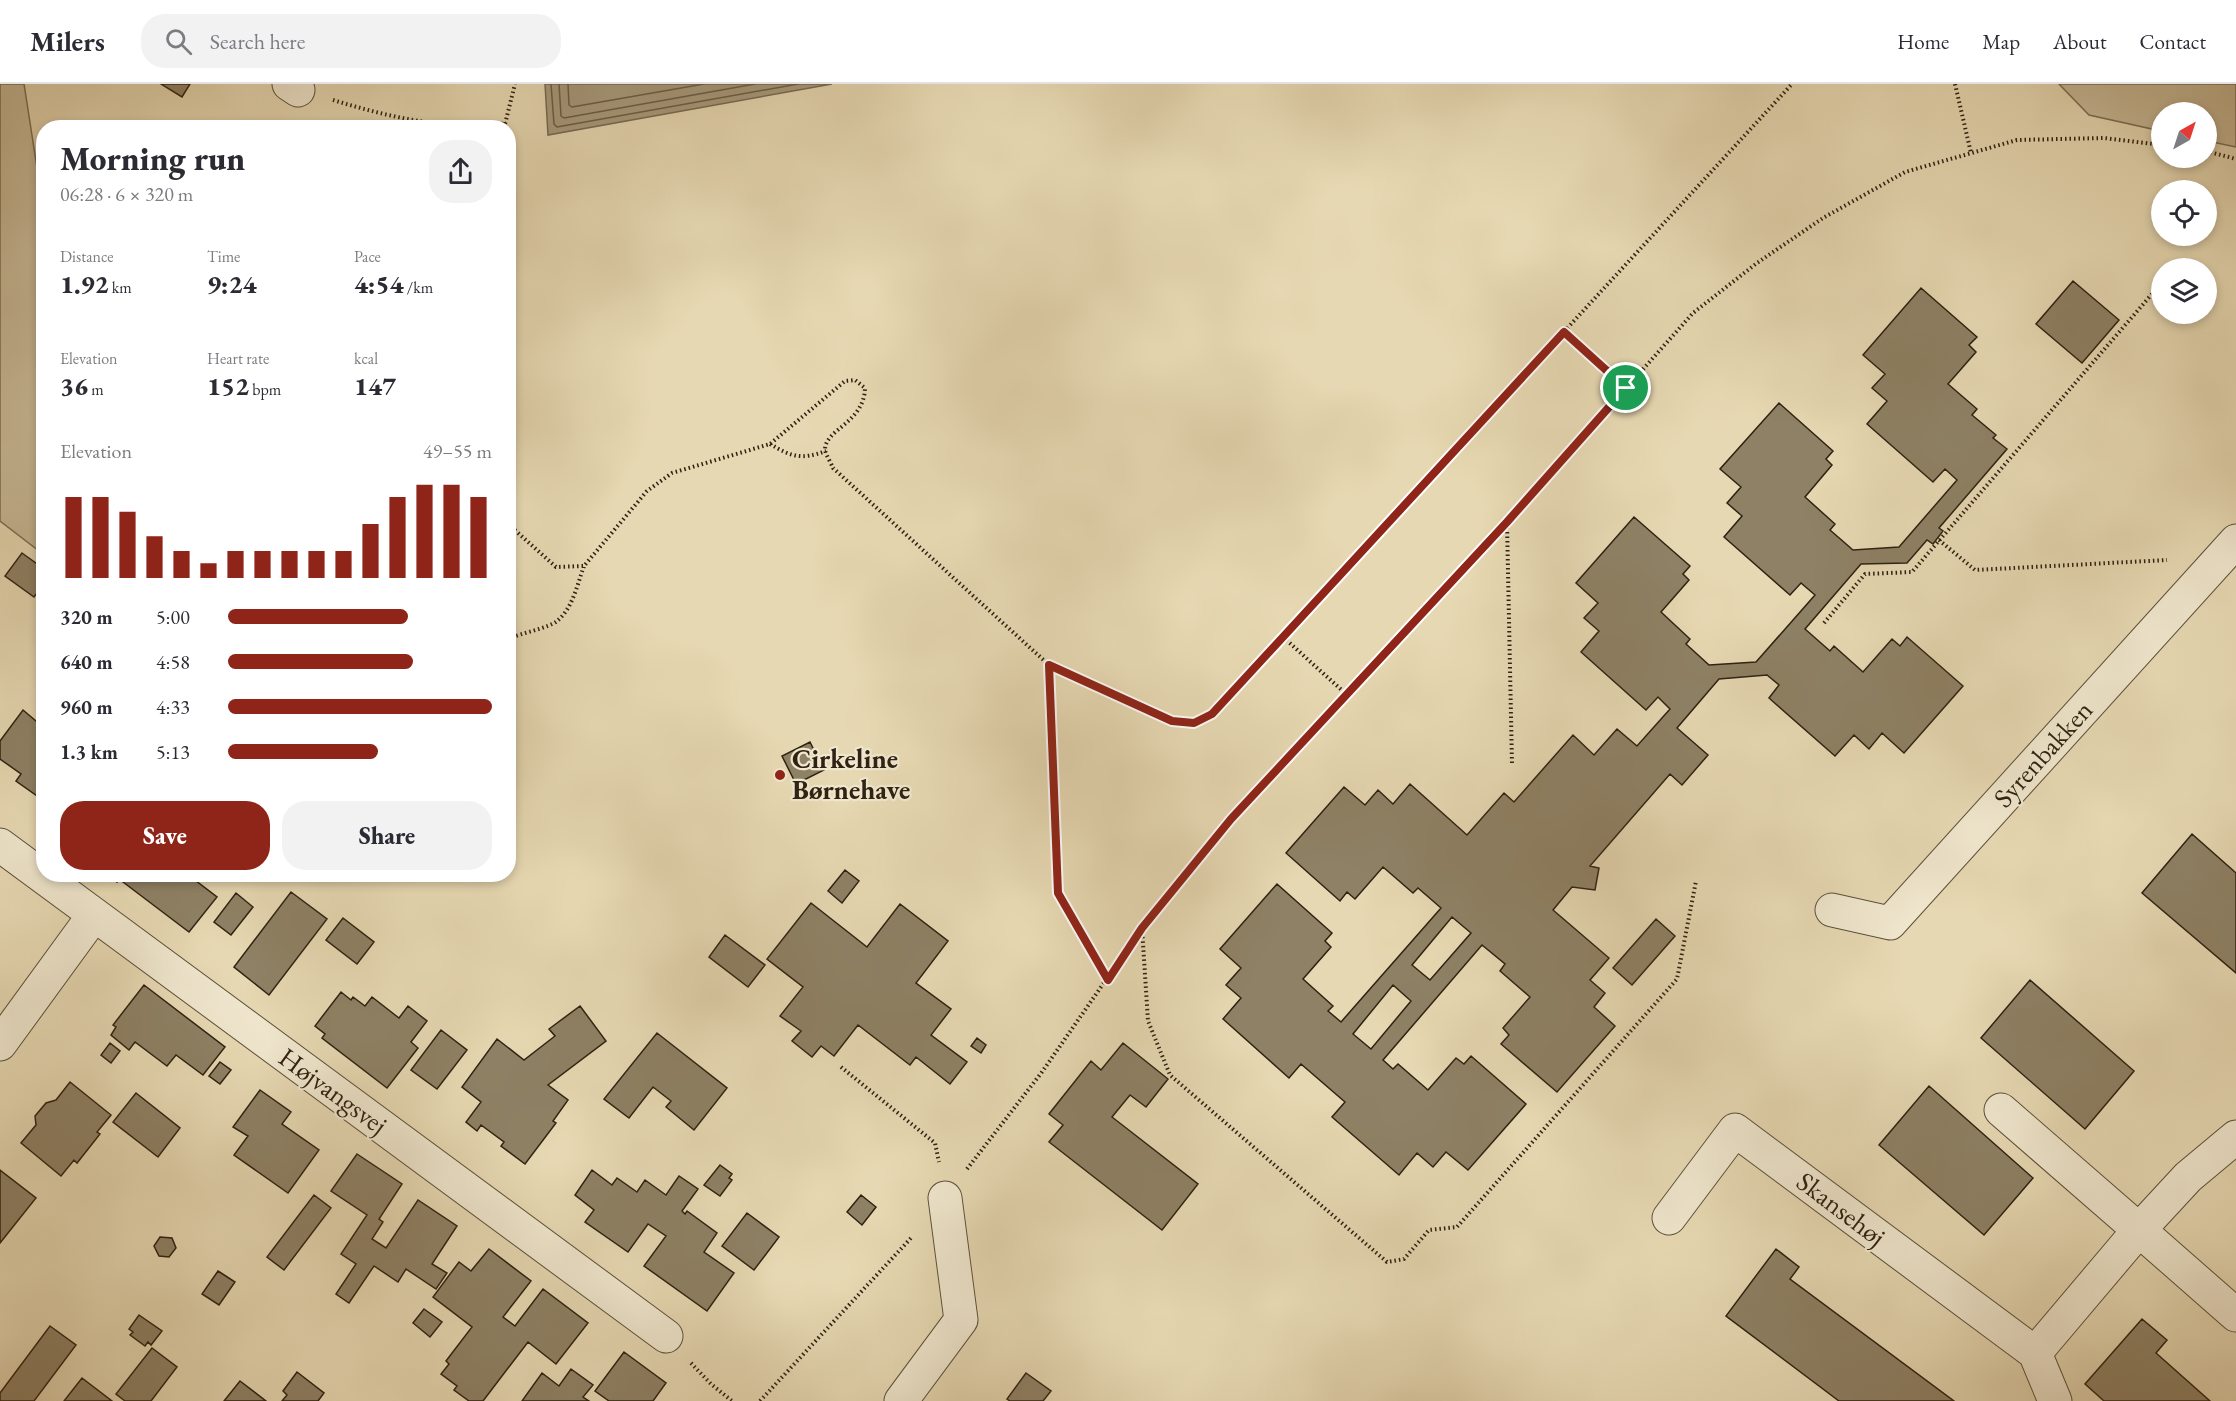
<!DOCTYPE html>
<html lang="en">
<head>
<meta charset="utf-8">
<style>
  :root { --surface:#fff; --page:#f2f2f3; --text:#2b2b33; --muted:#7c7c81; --line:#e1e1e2; --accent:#8f2418 }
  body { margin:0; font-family:"EB Garamond",serif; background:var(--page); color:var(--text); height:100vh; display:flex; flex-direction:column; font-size:22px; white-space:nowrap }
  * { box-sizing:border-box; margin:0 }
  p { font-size:20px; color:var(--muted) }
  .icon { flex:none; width:33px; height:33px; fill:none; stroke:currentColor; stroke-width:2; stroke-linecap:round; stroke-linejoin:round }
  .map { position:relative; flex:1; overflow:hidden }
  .panel { position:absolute; left:36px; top:36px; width:480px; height:762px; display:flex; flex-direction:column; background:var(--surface); border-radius:24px; box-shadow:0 3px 9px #0003 }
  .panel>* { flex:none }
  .needle { width:39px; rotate:39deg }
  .buttons { position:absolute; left:2151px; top:18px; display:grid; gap:12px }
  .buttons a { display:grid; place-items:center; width:66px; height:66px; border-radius:50%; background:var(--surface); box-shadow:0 3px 9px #0003; font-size:30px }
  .pin { position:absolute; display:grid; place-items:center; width:51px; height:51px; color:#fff; margin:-26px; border:3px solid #fff; border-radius:50%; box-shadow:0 2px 6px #0007 }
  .round { display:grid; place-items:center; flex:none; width:63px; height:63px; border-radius:24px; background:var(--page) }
  .summary { display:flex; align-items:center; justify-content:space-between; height:102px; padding:0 24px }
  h1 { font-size:33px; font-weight:800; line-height:45px }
  .metrics { display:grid; grid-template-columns:repeat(3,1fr); gap:9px; height:102px; padding:6px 24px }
  .metrics div { display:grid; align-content:center }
  .metrics b { font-size:26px; font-weight:800 }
  .metrics small { font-size:16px; font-weight:400 }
  .metrics p { font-size:16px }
  .chart { height:168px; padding:12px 24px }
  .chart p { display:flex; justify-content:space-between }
  .chart svg { width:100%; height:108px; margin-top:6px; stroke:var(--accent); stroke-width:6 }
  .primary-button { display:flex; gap:12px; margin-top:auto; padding:12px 24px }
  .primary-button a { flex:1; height:69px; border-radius:24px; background:var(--accent); color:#fff; font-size:24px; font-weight:800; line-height:69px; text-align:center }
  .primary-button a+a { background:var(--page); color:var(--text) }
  ul { padding:0 24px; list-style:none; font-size:20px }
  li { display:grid; grid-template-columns:96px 72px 1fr; align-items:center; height:45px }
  li i { height:15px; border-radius:8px; background:var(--accent) }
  header { display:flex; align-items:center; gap:36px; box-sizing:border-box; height:84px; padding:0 30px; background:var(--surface); border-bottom:2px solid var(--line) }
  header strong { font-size:28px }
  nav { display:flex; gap:33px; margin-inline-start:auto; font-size:21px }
  .search { width:420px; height:54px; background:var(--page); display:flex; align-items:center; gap:15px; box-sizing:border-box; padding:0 21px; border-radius:24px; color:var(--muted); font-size:22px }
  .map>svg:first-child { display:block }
</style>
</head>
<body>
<header>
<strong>Milers</strong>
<div class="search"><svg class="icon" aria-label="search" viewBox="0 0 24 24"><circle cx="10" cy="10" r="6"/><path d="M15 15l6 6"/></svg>Search here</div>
<nav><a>Home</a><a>Map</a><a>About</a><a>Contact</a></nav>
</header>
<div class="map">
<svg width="2236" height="1317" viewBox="0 0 2236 1317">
  <rect width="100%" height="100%" fill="#e6d8b2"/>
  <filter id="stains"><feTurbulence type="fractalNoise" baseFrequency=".00333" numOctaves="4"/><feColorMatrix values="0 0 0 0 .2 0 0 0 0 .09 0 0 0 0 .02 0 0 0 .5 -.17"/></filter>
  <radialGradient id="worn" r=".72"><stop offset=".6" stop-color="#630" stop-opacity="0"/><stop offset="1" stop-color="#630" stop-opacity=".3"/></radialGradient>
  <path fill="#c7b997" stroke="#7a6e54" stroke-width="1.5" d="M0,0H24L38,90L41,200L44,206L43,470L0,437Z
    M2059,0H2236V63L2207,57L2206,28H2162L2161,47L2089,31Z"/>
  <path fill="#a79a7c" stroke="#776a52" stroke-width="1.5" d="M545,0H832L548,51Z"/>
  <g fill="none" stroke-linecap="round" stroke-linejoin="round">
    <path stroke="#6a5e47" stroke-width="1.5" d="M551,0L554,40L557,43L798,0
      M559,0L561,32L564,34L755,0
      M568,0L569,21L572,23L704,0"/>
  </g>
  <path fill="#8e8165" stroke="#2e2212" stroke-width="1.5" fill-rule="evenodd" d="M161,0H190L182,13Z
    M2073,197L2119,236L2082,279L2036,240Z
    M1921,204L1977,253L1969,261L1976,268L1948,300L1977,325L1972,331L1996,351L1993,354L2007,365L1939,444L1943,447L1933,460L1927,456L1907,479L1861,480L1805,545L1830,567L1834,562L1863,588L1892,555L1900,562L1907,553L1963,602L1904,669L1882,649L1869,665L1854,651L1835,672L1769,614L1779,601L1767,591L1719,595L1677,644L1708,671L1682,701L1670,690L1590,782L1599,784L1595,806L1572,803L1553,826L1609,874L1590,896L1605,909L1594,923L1615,942L1557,1008L1501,960L1509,951L1503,944L1530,913L1500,887L1505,880L1482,861L1383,976L1393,985L1398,980L1428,1006L1456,974L1464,980L1471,972L1526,1020L1468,1086L1446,1068L1433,1083L1417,1069L1399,1091L1332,1033L1345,1018L1301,980L1289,994L1223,935L1241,914L1226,901L1241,884L1220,865L1277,800L1332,849L1325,857L1331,863L1303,895L1333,922L1328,927L1341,938L1441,824L1418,804L1413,809L1383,783L1355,815L1347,808L1340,817L1286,769L1344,703L1365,721L1378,706L1393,720L1410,700L1467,751L1504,709L1514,718L1573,651L1594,671L1617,645L1637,662L1670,625L1658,613L1646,626L1581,568L1599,547L1584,534L1598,519L1576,499L1634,433L1690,482L1683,490L1689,496L1661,528L1690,555L1686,560L1709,581L1756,578L1815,511L1801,499L1790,511L1724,453L1742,432L1727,419L1741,403L1720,385L1779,319L1833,367L1826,375L1832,381L1805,413L1835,440L1830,446L1853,466L1899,463L1957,396L1945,385L1933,398L1867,340L1887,317L1872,304L1885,290L1863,271ZM1452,833L1471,849L1430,896L1412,881ZM1393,901L1411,917L1371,965L1353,950Z
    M22,469L44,485V500L34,513L5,492Z
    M23,626L36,637L44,627V709L40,714L16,697L21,690L0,675V657Z
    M810,658L824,686L796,700L782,672Z
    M2192,750L2236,789V889L2142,809Z
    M845,786L859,797L842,819L828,807Z
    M108,790H187L217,813L189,848L119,795L117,798Z
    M291,808L327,835L269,911L234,883Z
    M236,809L253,823L231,851L214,838Z
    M811,819L867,863L900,820L948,857L916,899L951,925L931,951L967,978L950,1000L916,973L910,981L858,941L834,972L821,962L812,973L792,957L801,947L780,932L803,903L767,875Z
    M343,834L374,858L357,880L326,856Z
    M1656,835L1675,852L1632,901L1613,884Z
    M725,851L765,881L748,903L709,873Z
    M2030,896L2134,987L2085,1045L1981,954Z
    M144,901L225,963L203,991L176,971L167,982L135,958L129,966L111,951L116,943L113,941Z
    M341,908L351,916L353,913L365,922L372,913L399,934L408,922L427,937L411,958L418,964L387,1004L322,954L325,950L315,942Z
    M580,922L606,957L548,1001L568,1016L553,1037L556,1039L525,1080L501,1062L504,1058L481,1041L477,1047L466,1038L481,1018L462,1003L497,955L524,976L555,952L549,945Z
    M441,946L467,966L437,1005L411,986Z
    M657,949L727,1004L694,1046L666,1023L671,1017L653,1003L629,1034L604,1015Z
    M977,954L986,961L981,969L971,962Z
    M110,959L120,967L111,979L101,971Z
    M1123,959L1168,995L1146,1023L1130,1011L1112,1033L1198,1100L1162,1146L1049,1058L1063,1041L1049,1030L1091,977L1101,986Z
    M220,978L231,986L220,1000L209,992Z
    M70,998L111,1031L97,1048L100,1050L77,1079L74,1076L61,1092L21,1059L36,1041L35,1032L46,1019L56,1016Z
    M1929,1002L2033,1094L1984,1151L1879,1061Z
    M260,1006L291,1028L282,1040L319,1066L288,1109L234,1071L248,1052L233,1043Z
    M136,1009L180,1044L158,1073L113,1038Z
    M357,1070L402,1100L379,1135L383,1138L372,1155L386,1164L418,1116L457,1142L432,1180L447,1189L436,1205L406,1185L398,1198L374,1182L349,1219L336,1210L356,1180L341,1170L367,1131L331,1107Z
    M720,1081L732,1090L729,1094L732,1096L720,1112L704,1101Z
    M0,1086L36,1114L0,1159Z
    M592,1086L612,1101L617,1094L637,1108L645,1096L666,1111L679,1092L698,1105L682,1127L685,1130L687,1127L717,1149L704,1168L734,1189L707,1227L644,1182L666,1152L648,1140L628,1168L585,1138L594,1126L575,1111Z
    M314,1111L331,1124L284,1186L267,1173Z
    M861,1111L876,1123L862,1141L847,1128Z
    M747,1129L779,1153L754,1186L722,1162Z
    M160,1153L172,1154L176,1164L169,1173L159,1172L154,1162Z
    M489,1165L531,1197L503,1233L515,1242L543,1205L588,1239L556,1280L528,1258L483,1317H469L454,1306L457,1302L441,1290L449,1280L446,1277L472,1243L433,1213L459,1178L471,1187Z
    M1776,1165L1799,1183L1790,1195L1954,1317H1839L1726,1232Z
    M218,1187L235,1198L219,1221L202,1210Z
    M424,1225L442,1238L430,1253L413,1239Z
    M139,1231L162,1247L151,1261L148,1258L145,1262L130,1251L133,1248L129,1245Z
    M2142,1235L2167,1256L2156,1269L2210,1317H2104L2085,1300Z
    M50,1242L76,1261L34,1317H0V1309Z
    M152,1264L177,1283L151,1317H125L116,1310Z
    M624,1268L666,1299L653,1317H609L595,1307Z
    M571,1285L593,1301L583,1313L589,1317H522L542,1289L559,1302Z
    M297,1288L324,1309L318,1317H282L287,1311L283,1307Z
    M1026,1289L1051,1307L1043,1317H1010L1007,1315Z
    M82,1294L112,1317H64Z
    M240,1297L266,1317H224Z"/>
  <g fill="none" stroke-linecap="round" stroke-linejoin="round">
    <defs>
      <path id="minor" d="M289,0L298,6
        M0,761L666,1252
        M1832,826L1890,839L2236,457
        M0,960L94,831
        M2001,1026L2139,1146L2188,1093L2236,1053
        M1669,1134L1735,1046L2035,1269L2139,1146L2236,1231
        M2035,1269L2055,1317
        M901,1317L961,1236L945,1114"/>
    </defs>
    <use href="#minor" stroke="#5c503a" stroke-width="35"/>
    <path stroke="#2e2212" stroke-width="4" stroke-dasharray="1.5 3" stroke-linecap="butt" d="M1955,0L1971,69
      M333,16C389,33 447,47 506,39
      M504,44L515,0
      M2206,67L2236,75
      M44,192L41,200L44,212
      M1564,248L1626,304
      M770,360C792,373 801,376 826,367
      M1507,439L1512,681
      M508,440L556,483L584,482L647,407L672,389L770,360L845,297L855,296L865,304C864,339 825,345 825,366C826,371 831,379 833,384L1049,581L1172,637L1194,639L1212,630L1792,0
      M1939,456L1975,486L2167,476
      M1824,539L1865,490L1912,488L2152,210
      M1283,553L1346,610
      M508,555C521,549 549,544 557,537C573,524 577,501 584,482
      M1049,581L1058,809L1108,896
      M1142,844L1148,937L1170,991L1387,1178L1404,1175L1429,1146L1457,1143L1677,895L1696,797
      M841,983L935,1059L939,1078
      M967,1085L1042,988L1142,844L1231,735L1507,438L1693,229L1757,179L1823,134L1905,88L2017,56L2104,54L2162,61
      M691,1279L711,1300L732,1317
      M760,1317L911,1154"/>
    <use href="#minor" stroke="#efe6cd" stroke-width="33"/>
  </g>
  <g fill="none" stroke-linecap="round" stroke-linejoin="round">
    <defs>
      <path id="route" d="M1564,248L1626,304L1507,438L1231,735L1142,844L1108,896L1058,809L1049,581L1172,637L1194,639L1212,630Z"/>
    </defs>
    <use href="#route" stroke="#fff" stroke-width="12"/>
    <use href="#route" stroke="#8f2418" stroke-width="8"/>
  </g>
  <circle fill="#8f2418" stroke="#efe6cd" stroke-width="2" cx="780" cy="691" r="6"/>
  <g text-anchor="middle" stroke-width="4.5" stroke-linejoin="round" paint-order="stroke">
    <g font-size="27" fill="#2e2212" stroke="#efe6cd">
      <text transform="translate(2043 670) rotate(-48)" y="9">Syrenbakken</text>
      <text transform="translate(333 1007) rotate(36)" y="9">Højvangsvej</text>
      <text transform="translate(1841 1125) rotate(37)" y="9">Skansehøj</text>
    </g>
    <g font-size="27" font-weight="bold" fill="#2e2212" stroke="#efe6cd" text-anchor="start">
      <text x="792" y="684">Cirkeline<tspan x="792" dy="31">Børnehave</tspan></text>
    </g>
  </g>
  <rect width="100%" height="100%" filter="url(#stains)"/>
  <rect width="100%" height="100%" fill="url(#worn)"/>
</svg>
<div class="buttons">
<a><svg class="needle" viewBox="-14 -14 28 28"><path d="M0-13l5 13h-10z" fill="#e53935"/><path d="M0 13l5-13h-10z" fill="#7c7c81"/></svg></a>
<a><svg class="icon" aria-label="locate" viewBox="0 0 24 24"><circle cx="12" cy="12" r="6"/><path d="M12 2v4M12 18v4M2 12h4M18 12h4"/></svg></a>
<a><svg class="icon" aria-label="layers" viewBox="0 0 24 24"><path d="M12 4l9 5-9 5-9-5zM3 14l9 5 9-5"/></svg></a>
</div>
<div class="pin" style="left:1626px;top:304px;background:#1e9e55"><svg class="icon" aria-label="arrive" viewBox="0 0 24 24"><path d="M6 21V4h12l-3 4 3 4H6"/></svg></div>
<section class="panel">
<div class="summary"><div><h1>Morning run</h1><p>06:28 · 6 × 320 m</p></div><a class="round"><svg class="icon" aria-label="share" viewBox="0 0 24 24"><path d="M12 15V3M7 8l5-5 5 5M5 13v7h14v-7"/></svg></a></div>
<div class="metrics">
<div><p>Distance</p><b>1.92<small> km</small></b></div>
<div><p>Time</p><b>9:24</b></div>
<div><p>Pace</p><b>4:54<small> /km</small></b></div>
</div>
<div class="metrics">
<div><p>Elevation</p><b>36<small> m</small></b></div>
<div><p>Heart rate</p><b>152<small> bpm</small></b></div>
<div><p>kcal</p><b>147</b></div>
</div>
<div class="chart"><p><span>Elevation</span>49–55 m</p>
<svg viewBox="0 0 160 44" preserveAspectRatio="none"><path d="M5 44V11M15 44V11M25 44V17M35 44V27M45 44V33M55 44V38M65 44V33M75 44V33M85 44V33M95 44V33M105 44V33M115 44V22M125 44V11M135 44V6M145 44V6M155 44V11"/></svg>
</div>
<ul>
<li><b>320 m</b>5:00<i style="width:68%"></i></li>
<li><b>640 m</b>4:58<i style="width:70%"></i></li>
<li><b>960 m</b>4:33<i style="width:100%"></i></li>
<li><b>1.3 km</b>5:13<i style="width:57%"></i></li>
</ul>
<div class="primary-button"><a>Save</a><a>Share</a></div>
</section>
</div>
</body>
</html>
